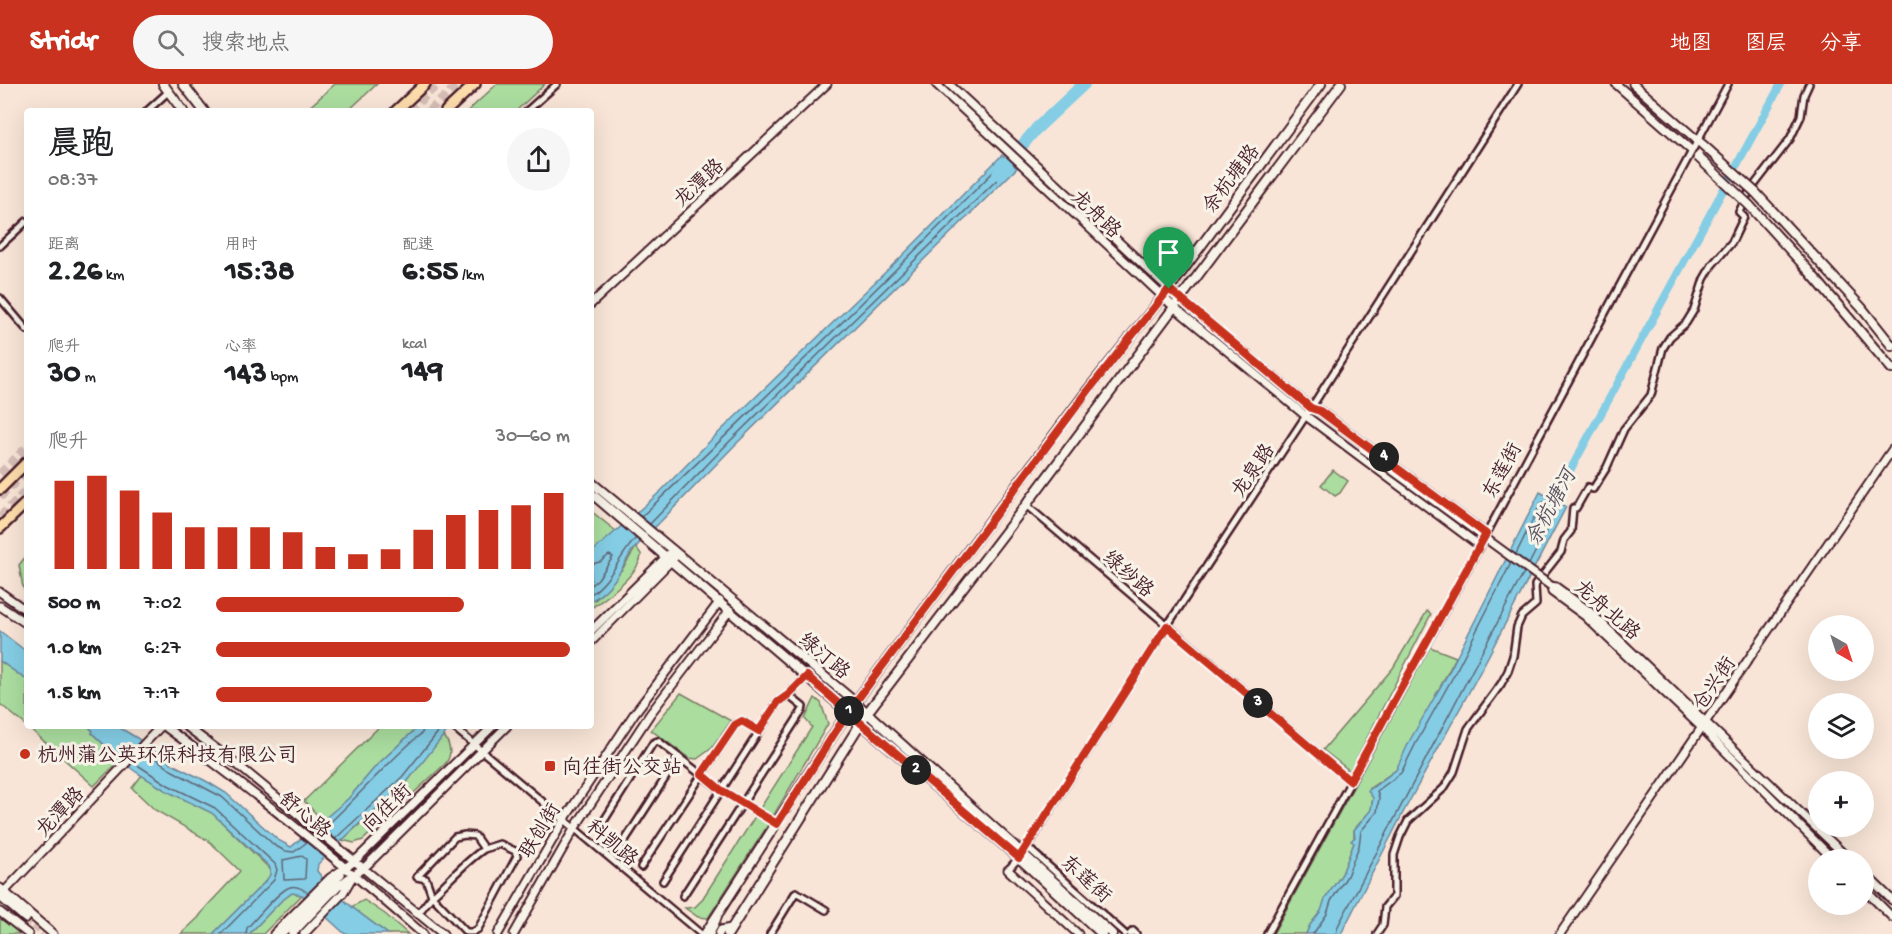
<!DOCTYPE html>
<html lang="zh">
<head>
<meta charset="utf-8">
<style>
  :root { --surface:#fff; --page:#f6f6f6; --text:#202124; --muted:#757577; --accent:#c8321e }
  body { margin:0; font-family:"Gochi Hand","LXGW WenKai TC",sans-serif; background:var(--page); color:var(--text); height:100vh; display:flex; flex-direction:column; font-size:22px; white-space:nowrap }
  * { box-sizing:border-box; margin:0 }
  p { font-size:20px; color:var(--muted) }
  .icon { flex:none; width:33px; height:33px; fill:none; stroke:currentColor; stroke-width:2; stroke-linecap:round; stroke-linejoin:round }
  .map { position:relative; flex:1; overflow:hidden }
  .drawer { position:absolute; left:24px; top:24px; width:570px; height:621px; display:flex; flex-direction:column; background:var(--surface); border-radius:6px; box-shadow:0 6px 24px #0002 }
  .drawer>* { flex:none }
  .needle { width:39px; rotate:141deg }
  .buttons { position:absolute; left:1808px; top:531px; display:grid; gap:12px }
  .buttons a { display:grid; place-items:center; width:66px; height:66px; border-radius:50%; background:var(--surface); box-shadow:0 6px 24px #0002; font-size:30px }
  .pin { position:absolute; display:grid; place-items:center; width:51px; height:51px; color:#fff; margin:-62px -26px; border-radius:50% 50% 50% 0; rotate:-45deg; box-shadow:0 0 6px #0007 }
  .pin .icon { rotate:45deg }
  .km { position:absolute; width:30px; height:30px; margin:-15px; border-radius:50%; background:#222; color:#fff; font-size:16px; line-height:30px; text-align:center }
  .round { display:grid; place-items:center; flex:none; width:63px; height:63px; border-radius:32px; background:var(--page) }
  .headline { display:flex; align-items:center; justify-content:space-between; height:102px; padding:0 24px }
  h1 { font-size:33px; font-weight:800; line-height:45px }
  .metrics { display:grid; grid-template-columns:repeat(3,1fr); gap:9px; height:102px; padding:6px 24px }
  .metrics div { display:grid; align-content:center }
  .metrics b { font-size:30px; font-weight:800 }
  .metrics small { font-size:16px; font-weight:400 }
  .metrics p { font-size:16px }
  .chart { height:168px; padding:12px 24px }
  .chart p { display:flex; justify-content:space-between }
  .chart svg { width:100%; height:108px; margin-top:6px; stroke:var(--accent); stroke-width:6 }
  ul { padding:0 24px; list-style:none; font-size:20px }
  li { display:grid; grid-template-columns:96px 72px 1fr; align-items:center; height:45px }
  li i { height:15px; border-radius:8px; background:var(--accent) }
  header { display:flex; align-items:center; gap:36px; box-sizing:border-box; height:84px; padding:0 30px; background:var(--accent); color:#fff }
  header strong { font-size:28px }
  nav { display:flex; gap:33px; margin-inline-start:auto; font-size:21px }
  .search { width:420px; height:54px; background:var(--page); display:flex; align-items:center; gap:15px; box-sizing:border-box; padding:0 21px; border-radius:33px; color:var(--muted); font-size:22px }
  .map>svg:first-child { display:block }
</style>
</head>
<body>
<header>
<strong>Stridr</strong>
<div class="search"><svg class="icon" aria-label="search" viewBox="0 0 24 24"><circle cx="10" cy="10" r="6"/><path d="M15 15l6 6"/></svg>搜索地点</div>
<nav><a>地图</a><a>图层</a><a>分享</a></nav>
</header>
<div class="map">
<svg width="1892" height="850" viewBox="0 0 1892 850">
  <rect width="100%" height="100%" fill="#f8e5d7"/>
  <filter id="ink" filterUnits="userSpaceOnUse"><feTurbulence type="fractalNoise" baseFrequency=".0167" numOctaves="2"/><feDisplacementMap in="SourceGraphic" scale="12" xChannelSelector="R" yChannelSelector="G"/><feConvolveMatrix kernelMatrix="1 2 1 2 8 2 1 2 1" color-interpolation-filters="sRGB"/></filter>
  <g filter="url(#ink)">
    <path fill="#abdd9f" stroke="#7a7e65" stroke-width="1.5" d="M335,0H377L348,27H305Z
      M497,0H545L516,27H468Z
      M1333,386L1348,397L1340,409L1335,412L1321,401Z
      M591,427L617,448L591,469Z
      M636,463L641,470C642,487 605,515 591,524V517L596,515L623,484Z
      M27,471V500L23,504L19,481Z
      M1427,527L1431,530L1350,687L1323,666L1393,584Z
      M1430,563L1456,573L1396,686L1370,704L1373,713L1371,726L1354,746V759L1342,790L1325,815L1322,826L1310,841L1306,850H1273Z
      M0,577L27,596V642L0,620Z
      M681,609L731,637L712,664L697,675L689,674L651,646Z
      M815,614L821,619L828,640L766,744L708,834L698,833L685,824L695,823L701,817L812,643L805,635Z
      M27,642H88L93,647L92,649L120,676L94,702Z
      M380,642H419L376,682L349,714L323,737L304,717Z
      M443,650C450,660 453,671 445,680L363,756L354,759L342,756L407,698Z
      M142,691L165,706L212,729L271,786L270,792L263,800L213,850H181L198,834L207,822L240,787L209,757L155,726L132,704Z
      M292,809L302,811L263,850H249L280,818Z
      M364,816L385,830L408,850H388L351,823Z
      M0,834L20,850H0Z"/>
    <path fill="#84cde5" stroke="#6d879b" stroke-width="1.5" d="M1002,71L1017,84L734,362L631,468C621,487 611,506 591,517V469L661,407L709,358L899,175Z
      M1540,408L1566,423L1481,586L1404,727L1341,850H1306L1310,841L1321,827L1325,815L1342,790L1354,759L1351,757L1355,753L1354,746L1371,726L1373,714L1368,707L1396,686L1410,656L1449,588Z
      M0,547L27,568V596L0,577Z
      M88,642H117L137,654L174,681L206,697L226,709L278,756L291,763L349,714L376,682L419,642H451L407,698L360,739L318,780L317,787C337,814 362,831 388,850H345L302,811L292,809L280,818L249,850H213L263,800C268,795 273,789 269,782L212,729L165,706L136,688L120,676L92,649L93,647Z"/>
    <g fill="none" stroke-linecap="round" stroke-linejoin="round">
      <path stroke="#616575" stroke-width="1.5" d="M641,433C762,317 883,200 1000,81L1006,82V87L729,358L650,440
        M1516,470L1541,419L1545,418L1556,424V428L1529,480
        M591,480L600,478L609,471L613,473L598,495L591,501
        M591,510C612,496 619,472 636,454
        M145,666L171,686L222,713L274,761L285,767L294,768L307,758
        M133,678L168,701L215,724L275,780L277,786L274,796L221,850
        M323,745C357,714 386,679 422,649L424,642
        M335,755L402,693L443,642
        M302,772L306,775L305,795L284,796L283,776Z
        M246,850L247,844C257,834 278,807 290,803C297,801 303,805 308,809
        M1313,850L1327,830L1331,817L1347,792L1359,762L1361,747L1377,728L1379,714L1377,707L1401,689L1416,659L1454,591L1511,479
        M1336,850L1338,842L1524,488"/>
      <path stroke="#84cde5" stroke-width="8" d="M1549,425L1781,0"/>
      <path stroke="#84cde5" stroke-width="12" d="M998,90L1036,45L1084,0"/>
      <path stroke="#d5bdb5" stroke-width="7" stroke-dasharray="7 3.5" stroke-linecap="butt" d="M26,835L43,850"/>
      <path stroke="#d5bdb5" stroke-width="9" stroke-dasharray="9 4.5" stroke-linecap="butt" d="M409,27L438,0
        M429,27L459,0
        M0,390L27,363
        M0,413L27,386
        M0,433L27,406"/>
      <defs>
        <path id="minor" d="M147,27L168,8
          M527,27L557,0
          M0,162L27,137
          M0,214L27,246
          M1026,421L1350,697
          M452,642L701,850
          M600,743L653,659L658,657L721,706L777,740
          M1027,763L1125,850
          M620,764L679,673
          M641,783L735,641L742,637L759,647
          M1008,786L1023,769L1167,542L1311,324L1518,0
          M663,797L778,618L788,611L807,592
          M683,812L802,627L803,623L788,611
          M418,830L432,812L466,848H473L478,845L517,772L515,767L500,760L484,765L475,752L465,751L455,753L417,793L426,795L432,812C450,796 465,778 484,765
          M770,850L796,808L826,826
          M1130,850L1133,847L1136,850
          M1267,850L1480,462L1728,0
          M1377,850L1383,841L1385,823L1394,812V771L1400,753L1408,737L1444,704L1454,688L1468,645L1501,600L1508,587L1513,572L1517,543L1522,532L1536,520L1535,501L1561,468L1564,456L1571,447L1573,424H1576L1588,403L1593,405L1607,383L1624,345L1651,311L1663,264L1670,253L1686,239L1694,226L1704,195L1712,181L1732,158L1744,133L1739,128L1749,108L1790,55L1801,32L1804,11L1809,0"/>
        <path id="tertiary" d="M936,0L1174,223L1306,332L1480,462
          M949,0L1180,215L1311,324L1320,327L1486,450
          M1616,0L1691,66
          M1633,0L1697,56
          M591,220L827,0
          M1551,502L1556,503L1589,527L1850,776
          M1551,502L1552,508L1585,532L1702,644L1834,776
          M0,508L27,527
          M0,522L27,540
          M591,547L673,466
          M591,558L674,474
          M164,642C254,707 339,777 423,850
          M186,642L239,682L443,850
          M1008,786L1078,850
          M1863,788L1892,816
          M0,804L53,850
          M1863,804L1892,833
          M4,808L161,642
          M0,813L26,835
          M0,828L28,850
          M274,850L330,794L355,777L493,642
          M282,850L341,790
          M292,850L338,802L350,793
          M304,850L343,809L354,790L364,784L507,642
          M498,850L564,736L634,630L720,517
          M514,850L574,745L650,630L730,526
          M710,850L717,834
          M719,850L721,846L731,844
          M1560,850L1892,366"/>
        <path id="secondary" d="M163,0L183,27
          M183,0L204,27
          M1697,56L1704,62
          M1755,108L1861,223L1892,262
          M1749,121L1809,187L1892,285
          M591,398L855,618L1112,850
          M591,409L1019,774L1102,850
          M705,850L848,628L1087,307L1169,205L1321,0
          M728,850L867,629L1026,421L1341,0"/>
        <path id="primary" d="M396,27L425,0
          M446,27L475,0
          M0,405L27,378
          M0,444L27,418"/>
      </defs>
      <use href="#minor" stroke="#4a1f2b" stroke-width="10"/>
      <use href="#tertiary" stroke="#4a1f2b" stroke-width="11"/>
      <use href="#secondary" stroke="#4a1f2b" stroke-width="12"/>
      <use href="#primary" stroke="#4a1f2b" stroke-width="14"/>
      <use href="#minor" stroke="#f7f3e8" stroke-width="5"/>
      <use href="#tertiary" stroke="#f7f3e8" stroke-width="7"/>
      <use href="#secondary" stroke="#f7f3e8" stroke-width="8"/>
      <use href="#primary" stroke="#fcdcab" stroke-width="9"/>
      <defs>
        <path id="tertiary-bridge" d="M1363,365L1551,502"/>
        <path id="secondary-bridge" d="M1704,62L1755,108
          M1698,73L1749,121"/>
      </defs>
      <use href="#tertiary-bridge" stroke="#4a1f2b" stroke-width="11" stroke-linecap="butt"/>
      <use href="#secondary-bridge" stroke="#4a1f2b" stroke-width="12" stroke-linecap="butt"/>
      <use href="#tertiary-bridge" stroke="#f7f3e8" stroke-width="7"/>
      <use href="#secondary-bridge" stroke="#f7f3e8" stroke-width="8"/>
    </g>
  </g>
  <g fill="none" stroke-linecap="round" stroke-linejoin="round" filter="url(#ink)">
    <defs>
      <path id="route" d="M1169,205L1088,307L848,628L807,592L788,611L778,618L759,647L742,637L735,641L702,690L721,706L777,740L848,628L1019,774L1167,542L1350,697L1486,450L1320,327L1311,324L1169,205"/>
    </defs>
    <use href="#route" stroke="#fff" stroke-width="12"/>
    <use href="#route" stroke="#c8321e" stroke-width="8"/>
  </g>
  <g fill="#c8321e" stroke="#f7f3e8" stroke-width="2">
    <circle cx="25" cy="670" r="6"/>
    <rect x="544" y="676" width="12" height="12" rx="3"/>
  </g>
  <g text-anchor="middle" stroke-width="6" stroke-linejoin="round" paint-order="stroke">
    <g font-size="20" fill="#4a1f2b" stroke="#f7f3e8">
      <text transform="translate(1230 94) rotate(-53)" y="7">余杭塘路</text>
      <text transform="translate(698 98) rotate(-43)" y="7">龙潭路</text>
      <text transform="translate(1097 129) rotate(43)" y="7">龙舟路</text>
      <text transform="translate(1252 386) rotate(-56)" y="7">龙泉路</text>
      <text transform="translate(1501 386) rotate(-62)" y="7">东莲街</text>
      <text transform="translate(1129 489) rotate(41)" y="7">绿纱路</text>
      <text transform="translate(1608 525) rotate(41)" y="7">龙舟北路</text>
      <text transform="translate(825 571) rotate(40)" y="7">绿汀路</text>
      <text transform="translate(1713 599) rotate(-56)" y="7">仓兴街</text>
      <text transform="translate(386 723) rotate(-44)" y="7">向往街</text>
      <text transform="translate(59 727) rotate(-47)" y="7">龙潭路</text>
      <text transform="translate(306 730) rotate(39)" y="7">舒心路</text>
      <text transform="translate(539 746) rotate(-59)" y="7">联创街</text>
      <text transform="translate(613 758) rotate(40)" y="7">科凯路</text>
      <text transform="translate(1087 794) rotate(42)" y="7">东莲街</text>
    </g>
    <g font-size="20" fill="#4a1f2b" stroke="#f7f3e8" text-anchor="start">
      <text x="37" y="677">杭州蒲公英环保科技有限公司</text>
      <text x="562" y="689">向往街公交站</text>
    </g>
    <g font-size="21" font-style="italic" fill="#5b5363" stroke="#f7f3e8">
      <text transform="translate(1550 423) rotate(-62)" y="7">余杭塘河</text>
    </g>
  </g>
</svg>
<div class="buttons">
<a><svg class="needle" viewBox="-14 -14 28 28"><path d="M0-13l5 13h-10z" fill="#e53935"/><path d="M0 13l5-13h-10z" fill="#757577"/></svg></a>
<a><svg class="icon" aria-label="layers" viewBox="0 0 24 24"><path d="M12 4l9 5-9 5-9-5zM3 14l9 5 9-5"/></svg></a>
<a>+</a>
<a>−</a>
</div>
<div class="pin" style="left:1169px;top:205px;background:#1e9e55"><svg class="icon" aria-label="arrive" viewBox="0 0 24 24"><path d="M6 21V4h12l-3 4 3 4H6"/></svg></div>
<b class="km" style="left:849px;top:627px">1</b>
<b class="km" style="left:916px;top:686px">2</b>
<b class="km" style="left:1258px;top:619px">3</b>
<b class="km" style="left:1384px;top:373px">4</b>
<section class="drawer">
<div class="headline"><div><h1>晨跑</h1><p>08:37</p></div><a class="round"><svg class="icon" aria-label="share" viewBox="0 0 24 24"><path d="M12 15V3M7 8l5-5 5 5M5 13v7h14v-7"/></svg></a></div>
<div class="metrics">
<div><p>距离</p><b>2.26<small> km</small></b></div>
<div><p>用时</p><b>15:38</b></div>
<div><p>配速</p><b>6:55<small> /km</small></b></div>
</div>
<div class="metrics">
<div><p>爬升</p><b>30<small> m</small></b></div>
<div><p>心率</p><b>143<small> bpm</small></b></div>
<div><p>kcal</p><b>149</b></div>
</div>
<div class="chart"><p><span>爬升</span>30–60 m</p>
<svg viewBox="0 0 160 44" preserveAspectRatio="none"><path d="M5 44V8M15 44V6M25 44V12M35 44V21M45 44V27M55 44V27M65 44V27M75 44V29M85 44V35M95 44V38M105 44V36M115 44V28M125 44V22M135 44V20M145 44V18M155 44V13"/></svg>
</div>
<ul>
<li><b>500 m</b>7:02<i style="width:70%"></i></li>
<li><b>1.0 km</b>6:27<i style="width:100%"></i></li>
<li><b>1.5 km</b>7:17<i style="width:61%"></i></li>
</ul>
</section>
</div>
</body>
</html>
